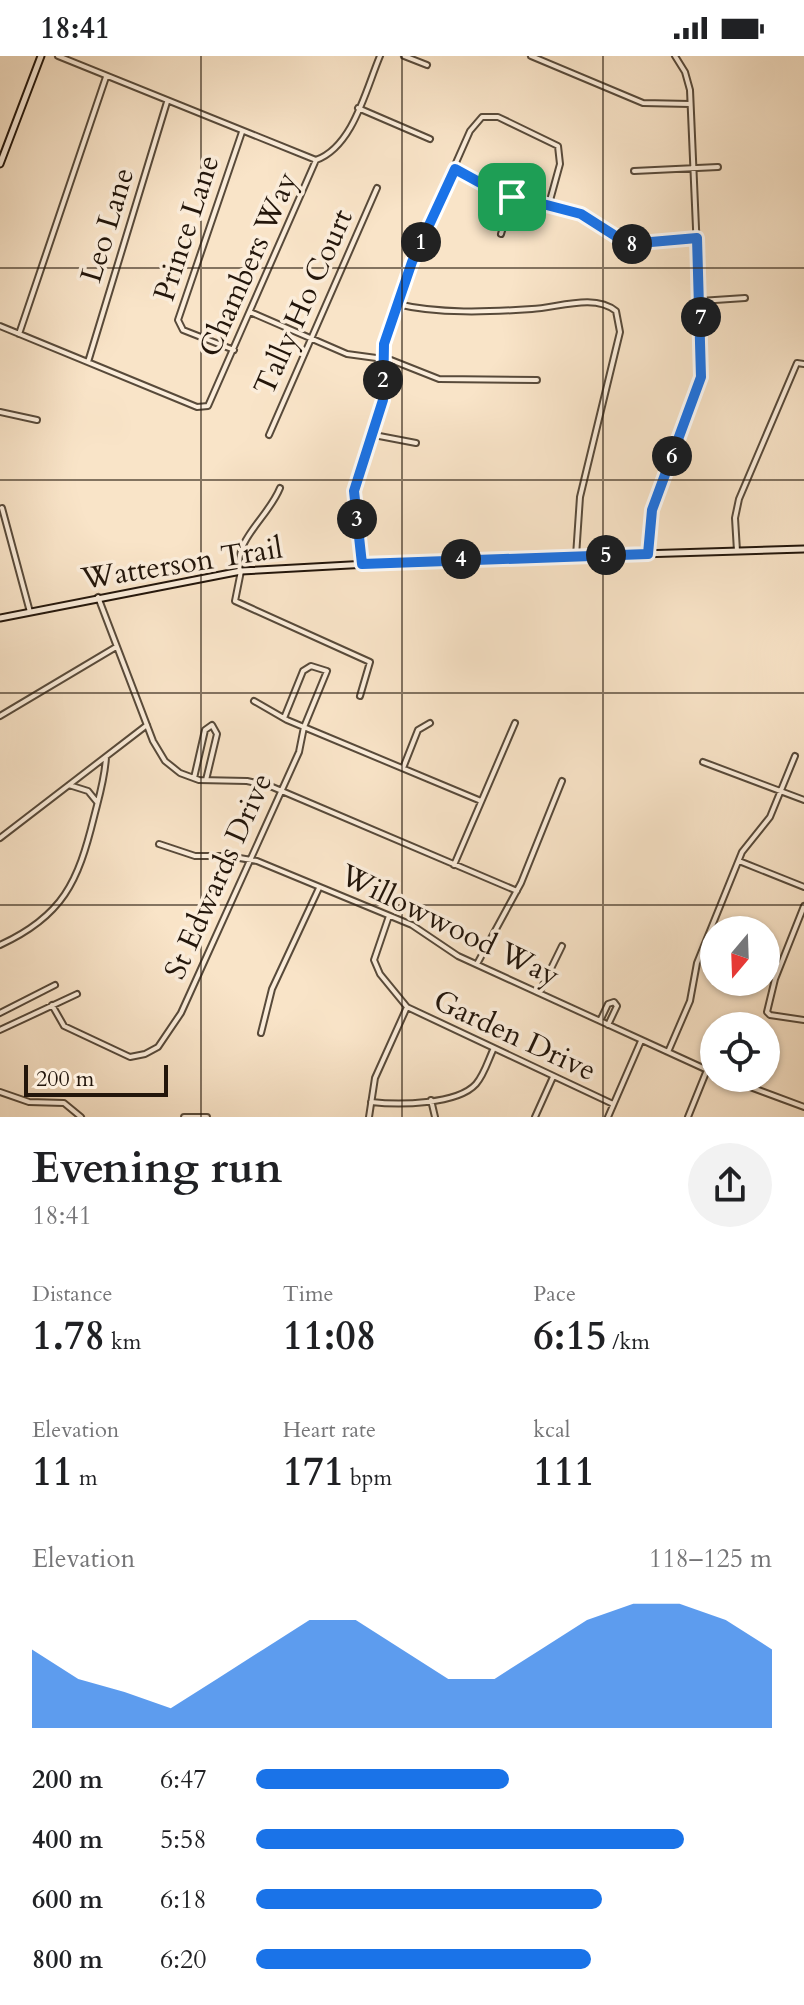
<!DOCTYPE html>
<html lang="en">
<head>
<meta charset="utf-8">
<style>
  :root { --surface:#fff; --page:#f2f2f2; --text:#202124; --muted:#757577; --accent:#1a73e8 }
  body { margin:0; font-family:Cardo,serif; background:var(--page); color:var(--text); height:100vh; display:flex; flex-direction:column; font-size:30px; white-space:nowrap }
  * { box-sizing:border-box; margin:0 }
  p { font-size:26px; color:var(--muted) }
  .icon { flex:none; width:44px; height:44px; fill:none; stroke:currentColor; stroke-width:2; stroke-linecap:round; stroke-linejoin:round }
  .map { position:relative; height:1061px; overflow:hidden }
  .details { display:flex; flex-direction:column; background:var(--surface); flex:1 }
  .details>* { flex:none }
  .needle { width:52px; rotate:199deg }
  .buttons { position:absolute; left:700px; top:860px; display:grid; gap:16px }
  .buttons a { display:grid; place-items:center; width:80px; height:80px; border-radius:50%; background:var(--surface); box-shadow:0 2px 6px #0004; font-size:40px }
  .scale { position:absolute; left:24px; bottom:20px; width:144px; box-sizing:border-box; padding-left:8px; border:4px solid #23160b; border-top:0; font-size:22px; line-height:28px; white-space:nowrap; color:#23160b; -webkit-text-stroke:6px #fbeddb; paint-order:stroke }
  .pin { position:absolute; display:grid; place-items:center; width:68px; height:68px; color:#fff; margin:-34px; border-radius:16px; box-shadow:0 4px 12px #0006 }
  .km { position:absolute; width:40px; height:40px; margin:-20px; border-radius:50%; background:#222; color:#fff; font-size:22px; line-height:40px; text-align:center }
  .round { display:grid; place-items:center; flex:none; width:84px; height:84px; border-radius:42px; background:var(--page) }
  .summary { display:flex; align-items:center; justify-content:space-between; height:136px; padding:0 32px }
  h1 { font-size:44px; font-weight:600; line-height:60px }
  .metrics { display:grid; grid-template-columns:repeat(3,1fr); gap:12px; height:136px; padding:8px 32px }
  .metrics div { display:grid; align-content:center }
  .metrics b { font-size:40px; font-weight:600 }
  .metrics small { font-size:22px; font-weight:400 }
  .metrics p { font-size:22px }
  .chart { height:224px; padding:16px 32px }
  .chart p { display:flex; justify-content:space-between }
  .chart svg { width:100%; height:144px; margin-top:8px; fill:var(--accent); opacity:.7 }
  ul { padding:0 32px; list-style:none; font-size:26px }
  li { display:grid; grid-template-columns:128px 96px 1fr; align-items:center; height:60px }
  li i { height:20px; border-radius:10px; background:var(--accent) }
  .status { display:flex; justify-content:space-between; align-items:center; height:56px; padding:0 40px; background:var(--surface); direction:ltr }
  .status svg { height:22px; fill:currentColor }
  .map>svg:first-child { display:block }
</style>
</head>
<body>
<div class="status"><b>18:41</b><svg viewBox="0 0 49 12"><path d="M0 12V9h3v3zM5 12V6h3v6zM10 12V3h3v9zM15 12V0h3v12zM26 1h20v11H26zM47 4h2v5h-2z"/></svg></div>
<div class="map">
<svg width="804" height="1061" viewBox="0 0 804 1061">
  <rect width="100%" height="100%" fill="#f9e4c8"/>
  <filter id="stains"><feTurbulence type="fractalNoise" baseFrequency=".0025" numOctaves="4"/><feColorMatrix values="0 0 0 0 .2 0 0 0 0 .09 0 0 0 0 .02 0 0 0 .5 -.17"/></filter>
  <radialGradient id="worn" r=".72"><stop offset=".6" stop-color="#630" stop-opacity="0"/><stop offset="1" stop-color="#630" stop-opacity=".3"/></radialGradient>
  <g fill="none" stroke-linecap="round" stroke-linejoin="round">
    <defs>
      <path id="street" d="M58,0L316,104
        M404,0L427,9
        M531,0L643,47L690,48
        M358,52L430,83
        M455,113L497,136L581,158L628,188L645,189L697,182
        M634,115L718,111
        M501,178L512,141
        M700,245L745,242
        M397,248C438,258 489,256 532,253C557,252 594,237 616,255L620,276L580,441L576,500
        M250,256L347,298L391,304L439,323L537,324
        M0,270L197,351L208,350L316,104C353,91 366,33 380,0
        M19,278L106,21
        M234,294L183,274L178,264L242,76
        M88,306L167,46
        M0,356L37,364
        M269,379L377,132
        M374,379L416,387
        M2,452L30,556
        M737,495L735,462L739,443L797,307L804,308
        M648,498L652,454L699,328L702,310L690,34L685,16L675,0
        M362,508L354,435L383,344L384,288L412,206L470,75L482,61H498L558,90L560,108L549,148
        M240,515C233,484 268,462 280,432
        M241,515L235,545L370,606L360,640
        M98,541L153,685L165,705L180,717L199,724L247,725L270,730L517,835
        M254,645L287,664L481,745
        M0,660L116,591
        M703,706L804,744
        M403,712L418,674L430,667
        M194,722L205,674L212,669L217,678L206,724
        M69,729L88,735L97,746
        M0,782L147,669
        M159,788L195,800H228L257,805L412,869L458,900L714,1017
        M739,805L804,831
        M454,809L515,667
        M804,850L775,923L767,956L770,959L804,964
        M389,860L374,904L380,918L407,951L613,1048
        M0,889C63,860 78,826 94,761C99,741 105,722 106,701
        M477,908L521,827L562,725
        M539,937L562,890
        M52,949L64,970L130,1001L145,998L158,991L181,957L299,696L304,671L327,615L311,610L303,615L284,662
        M0,957L55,929
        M600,965L608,948L614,946L617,950L608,969
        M0,974L77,938
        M261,977L272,933L319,832
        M668,996L690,945L697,907L742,796L770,761L795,700
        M726,1022L804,1051
        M0,1036L29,1046L64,1047L81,1061
        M431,1044L435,1061
        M371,1046C398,1049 457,1049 476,1028C484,1019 488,1005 493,994
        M184,1061H207
        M369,1061L375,1022L407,951
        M535,1061L553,1021
        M608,1061L641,985
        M688,1061L707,1014"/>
      <path id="secondary" d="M0,108L41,0
        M0,562L241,515L441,504L804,493"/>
    </defs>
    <use href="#street" stroke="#584a3a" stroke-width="8"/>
    <use href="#secondary" stroke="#23160b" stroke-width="9"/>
    <use href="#street" stroke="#fbeddb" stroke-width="4"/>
    <use href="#secondary" stroke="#fbeddb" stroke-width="5"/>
  </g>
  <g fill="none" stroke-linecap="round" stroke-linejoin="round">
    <defs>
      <path id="route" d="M455,113L497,136L581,158L628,188L697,182L701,321L652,454L648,498L362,508L354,435L383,344L384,288L412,206Z"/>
    </defs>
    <use href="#route" stroke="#fff" stroke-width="16"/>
    <use href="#route" stroke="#1a73e8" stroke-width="10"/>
  </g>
  <path fill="none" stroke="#23160b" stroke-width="2" stroke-opacity="0.55" d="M201,0V1061M402,0V1061M603,0V1061M0,212H804M0,424H804M0,637H804M0,849H804"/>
  <g text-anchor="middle" stroke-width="7" stroke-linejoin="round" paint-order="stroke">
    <g font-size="30" fill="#23160b" stroke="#fbeddb">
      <text transform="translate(107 169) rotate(-73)" y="10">Leo Lane</text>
      <text transform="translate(186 172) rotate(-72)" y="10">Prince Lane</text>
      <text transform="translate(248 208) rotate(-66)" y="10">Chambers Way</text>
      <text transform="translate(303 246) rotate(-66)" y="10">Tally Ho Court</text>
      <text transform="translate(182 507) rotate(-9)" y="10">Watterson Trail</text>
      <text transform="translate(218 820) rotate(-66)" y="10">St Edwards Drive</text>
      <text transform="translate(450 869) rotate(26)" y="10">Willowwood Way</text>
      <text transform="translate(515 979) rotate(25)" y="10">Garden Drive</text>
    </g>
  </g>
  <rect width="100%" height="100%" filter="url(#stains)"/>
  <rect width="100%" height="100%" fill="url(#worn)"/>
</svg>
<div class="buttons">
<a><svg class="needle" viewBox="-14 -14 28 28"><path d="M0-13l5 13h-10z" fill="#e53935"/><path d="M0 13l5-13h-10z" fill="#757577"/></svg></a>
<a><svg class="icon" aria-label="locate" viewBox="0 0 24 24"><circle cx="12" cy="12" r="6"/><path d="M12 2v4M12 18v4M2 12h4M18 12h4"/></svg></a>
</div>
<div class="scale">200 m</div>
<div class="pin" style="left:512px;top:141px;background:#1e9e55"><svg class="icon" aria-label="arrive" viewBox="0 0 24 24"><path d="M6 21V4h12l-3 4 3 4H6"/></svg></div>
<b class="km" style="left:421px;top:186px">1</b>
<b class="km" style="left:383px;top:324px">2</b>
<b class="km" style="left:357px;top:463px">3</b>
<b class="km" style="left:461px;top:503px">4</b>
<b class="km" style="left:606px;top:499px">5</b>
<b class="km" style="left:672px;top:400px">6</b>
<b class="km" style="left:701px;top:261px">7</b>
<b class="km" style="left:632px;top:188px">8</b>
</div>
<section class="details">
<div class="summary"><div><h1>Evening run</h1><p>18:41</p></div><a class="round"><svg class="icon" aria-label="share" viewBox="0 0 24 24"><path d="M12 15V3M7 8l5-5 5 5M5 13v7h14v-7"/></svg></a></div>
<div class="metrics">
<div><p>Distance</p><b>1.78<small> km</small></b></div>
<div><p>Time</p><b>11:08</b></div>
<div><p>Pace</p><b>6:15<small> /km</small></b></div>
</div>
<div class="metrics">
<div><p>Elevation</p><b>11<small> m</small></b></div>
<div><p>Heart rate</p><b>171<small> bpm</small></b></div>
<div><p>kcal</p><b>111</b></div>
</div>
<div class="chart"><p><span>Elevation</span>118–125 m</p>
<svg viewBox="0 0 160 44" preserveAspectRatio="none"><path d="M0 44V20L10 29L20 33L30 38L40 29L50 20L60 11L70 11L80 20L90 29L100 29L110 20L120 11L130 6L140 6L150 11L160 20V44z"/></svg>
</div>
<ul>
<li><b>200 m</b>6:47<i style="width:49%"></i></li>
<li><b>400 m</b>5:58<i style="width:83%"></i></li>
<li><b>600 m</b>6:18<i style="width:67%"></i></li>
<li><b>800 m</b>6:20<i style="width:65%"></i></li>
</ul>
</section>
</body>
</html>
